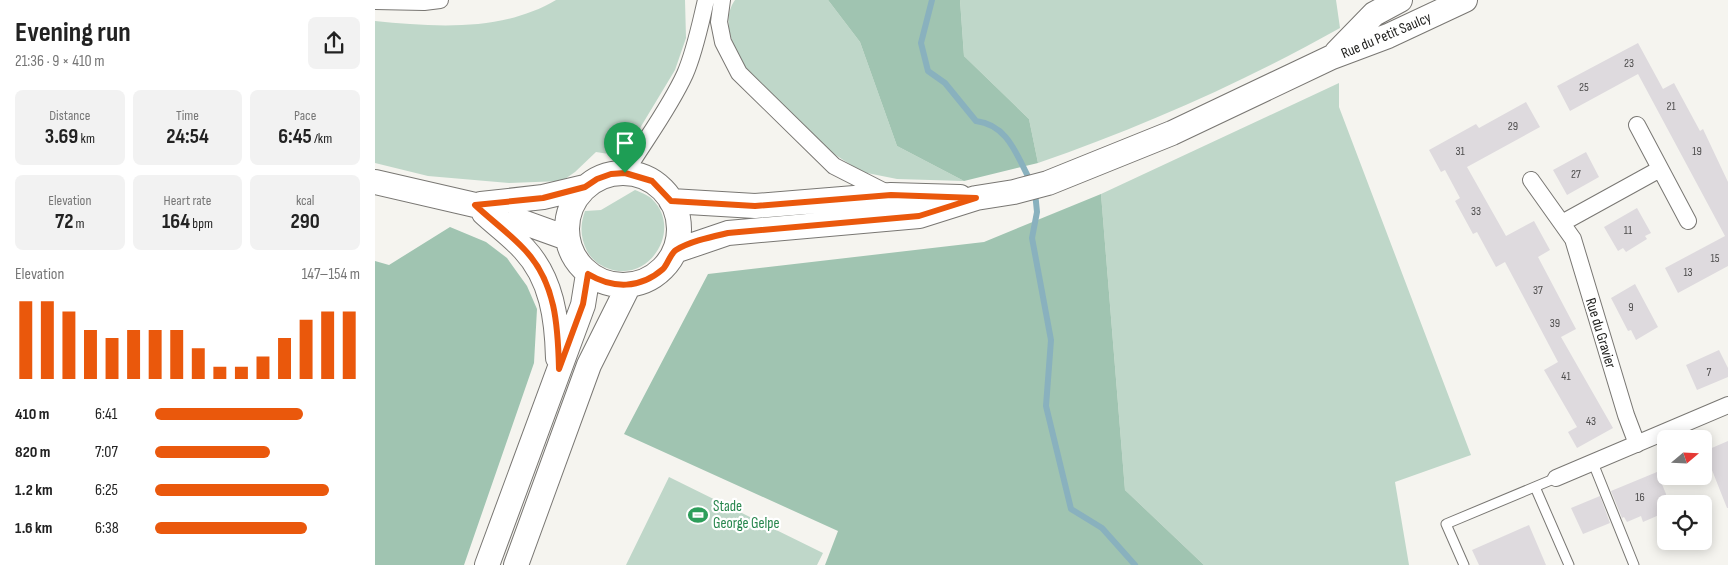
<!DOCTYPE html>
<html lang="en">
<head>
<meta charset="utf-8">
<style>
  :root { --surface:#fff; --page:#f2f2f2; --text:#222; --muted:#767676; --accent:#ea580c }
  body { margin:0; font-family:"Sofia Sans Condensed",sans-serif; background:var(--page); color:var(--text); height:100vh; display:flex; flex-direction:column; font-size:19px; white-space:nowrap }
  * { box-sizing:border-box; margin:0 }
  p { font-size:16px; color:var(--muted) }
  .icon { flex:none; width:28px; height:28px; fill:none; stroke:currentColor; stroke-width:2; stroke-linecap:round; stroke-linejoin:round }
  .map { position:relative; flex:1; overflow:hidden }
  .details { display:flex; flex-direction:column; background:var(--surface); width:375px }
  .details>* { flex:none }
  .needle { width:32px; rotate:71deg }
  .buttons { position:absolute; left:1282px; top:430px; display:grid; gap:10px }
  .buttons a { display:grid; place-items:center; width:55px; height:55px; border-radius:8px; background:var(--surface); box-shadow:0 2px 12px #0003; font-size:25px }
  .pin { position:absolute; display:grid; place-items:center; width:42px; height:42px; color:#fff; margin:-51px -21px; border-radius:50% 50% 50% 0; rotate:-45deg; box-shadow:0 0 5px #0007 }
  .pin .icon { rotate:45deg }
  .round { display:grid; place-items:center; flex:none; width:52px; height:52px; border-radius:8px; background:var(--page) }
  .summary { display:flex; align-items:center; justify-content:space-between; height:85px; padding:0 15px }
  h1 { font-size:28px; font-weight:700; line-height:38px }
  .figures { display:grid; grid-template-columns:repeat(3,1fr); gap:8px; height:85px; padding:5px 15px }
  .figures div { display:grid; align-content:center; border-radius:8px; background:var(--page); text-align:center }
  .figures b { font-size:21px; font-weight:700 }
  .figures small { font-size:14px; font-weight:400 }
  .figures p { font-size:14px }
  .chart { height:140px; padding:10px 15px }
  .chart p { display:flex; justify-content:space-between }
  .chart svg { width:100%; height:90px; margin-top:5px; stroke:var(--accent); stroke-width:6 }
  ul { padding:0 15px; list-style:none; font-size:16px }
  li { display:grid; grid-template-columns:80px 60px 1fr; align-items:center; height:38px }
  li i { height:12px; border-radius:6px; background:var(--accent) }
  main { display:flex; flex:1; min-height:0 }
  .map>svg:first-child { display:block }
</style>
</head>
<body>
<main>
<section class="details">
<div class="summary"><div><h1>Evening run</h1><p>21:36 · 9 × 410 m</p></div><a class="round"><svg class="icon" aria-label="share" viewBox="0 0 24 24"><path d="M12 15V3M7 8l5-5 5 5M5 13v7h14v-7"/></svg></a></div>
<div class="figures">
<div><p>Distance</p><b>3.69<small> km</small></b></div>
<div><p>Time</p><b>24:54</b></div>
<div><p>Pace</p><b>6:45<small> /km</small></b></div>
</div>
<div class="figures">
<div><p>Elevation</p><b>72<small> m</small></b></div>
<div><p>Heart rate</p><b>164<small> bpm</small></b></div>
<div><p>kcal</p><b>290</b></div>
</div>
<div class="chart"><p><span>Elevation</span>147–154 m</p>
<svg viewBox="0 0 160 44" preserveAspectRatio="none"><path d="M5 44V6M15 44V6M25 44V11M35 44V20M45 44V24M55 44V20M65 44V20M75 44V20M85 44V29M95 44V38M105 44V38M115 44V33M125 44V24M135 44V15M145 44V11M155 44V11"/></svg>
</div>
<ul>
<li><b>410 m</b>6:41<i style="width:72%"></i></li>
<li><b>820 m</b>7:07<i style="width:56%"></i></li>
<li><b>1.2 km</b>6:25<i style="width:85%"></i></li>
<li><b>1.6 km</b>6:38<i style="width:74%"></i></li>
</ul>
</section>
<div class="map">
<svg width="1353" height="565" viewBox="0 0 1353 565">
  <rect width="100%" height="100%" fill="#f5f4ef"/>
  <path fill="#bfd7c9" d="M181,0H310L311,38L300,70L253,148L240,155L221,152L200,172L187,181L134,183L53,176L0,163V21C60,27 127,32 181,0Z
    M360,0H453L485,42L522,146L589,181L522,179L487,172L459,154L370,68C359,49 345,21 360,0Z
    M585,0H961L965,28C869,82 767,127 663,163L654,119L589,56Z
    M964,83V107L1096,455L1020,482L1034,565H829L750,490L726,194Z
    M260,190C265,192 273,195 277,199C309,230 273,285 232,268C224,265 216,259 212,251C205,237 205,225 210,211L226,210Z
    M294,477L448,553L442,565H251Z"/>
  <path fill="#a0c4b1" d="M453,0H585L589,56L654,119L663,163L589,181L522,146L485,42Z
    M726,194L750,490L829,565H450L463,531L249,434L333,274L609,242Z
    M75,227L111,242L132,258L152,286L162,309L159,363L89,565H0V261L14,265Z"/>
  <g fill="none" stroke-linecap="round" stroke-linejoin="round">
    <path stroke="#89b1be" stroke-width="6" d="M557,0L546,43L553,71L570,83L601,121C634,125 642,157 656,182
      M660,192L662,212L657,238L676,340L671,406L696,509L727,528L760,565"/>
  </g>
  <path fill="#dedade" d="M1263,43L1288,89L1299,83L1325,131L1328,129L1353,182V266L1303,293L1290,268L1350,236L1263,74L1195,111L1182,86Z
    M1151,102L1165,127L1092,167L1131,236L1159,221L1175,250L1163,257L1201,329L1186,337L1238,428L1202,448L1193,432L1202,427L1169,370L1183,362L1130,262L1121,267L1102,232L1098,234L1080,201L1085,198L1070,170L1066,172L1054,150L1101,124L1104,128Z
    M1211,152L1224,177L1192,195L1178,170Z
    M1262,208L1276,233L1270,236L1272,239L1251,252L1248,248L1243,251L1229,227Z
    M1260,284L1283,327L1261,340L1256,330L1253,331L1236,298Z
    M1344,350L1353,368V377L1322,390L1311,365Z
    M1353,441V508H1352L1331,455L1334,454L1332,450Z
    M1282,472L1291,494V512L1268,522L1266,516L1252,522L1249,517L1247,518L1236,491Z
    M1225,496L1235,523L1208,534L1196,508Z
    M1154,525L1171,565H1104L1097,550Z"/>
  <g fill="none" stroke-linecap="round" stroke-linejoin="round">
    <defs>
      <path id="lane" d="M1218,463L1259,565
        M1160,487L1194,565
        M1089,565L1071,524L1181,478"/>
      <path id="street" d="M347,0L344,22L348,42L364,73L459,166L514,194
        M0,1L49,2L65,0
        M1262,125L1313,221
        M250,173C270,140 294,109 310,74C320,51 325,25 331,0
        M1156,180L1198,239L1251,415L1262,444
        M1187,223L1285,169
        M1181,478L1353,405"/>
      <path id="secondary" d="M962,52L999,14L1025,0
        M192 229a56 56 0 1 1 112 0a56 56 0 1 1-112 0Z
        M0,182L100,205L192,238
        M296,201L380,206L516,195L585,197
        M106,204L168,197L210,187
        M109,213C122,225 137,236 149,249C177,279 182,319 183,358
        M300,251L353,233L544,216L601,198L639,192L673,183L797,133L957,57L1013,36L1090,0
        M112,565L208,305L213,274
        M141,565L214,365L254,285"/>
    </defs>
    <use href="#lane" stroke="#797773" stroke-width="11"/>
    <use href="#street" stroke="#797773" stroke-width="18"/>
    <use href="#secondary" stroke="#797773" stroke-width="26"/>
    <use href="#lane" stroke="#fff" stroke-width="9"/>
    <use href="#street" stroke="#fff" stroke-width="16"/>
    <use href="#secondary" stroke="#fff" stroke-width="24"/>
  </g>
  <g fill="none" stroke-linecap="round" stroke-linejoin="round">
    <defs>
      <path id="route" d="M250,173L277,181L296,201L380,206L516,195L601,198L544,216L353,233C336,237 316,241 301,250C295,254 293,264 288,269C265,289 238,289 213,274L208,304L184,369C183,327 181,282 149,249C134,233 116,220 100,205L168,198L210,187L222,179L236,174Z"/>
    </defs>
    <use href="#route" stroke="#fff" stroke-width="10"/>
    <use href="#route" stroke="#ea580c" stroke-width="6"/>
  </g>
  <defs>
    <symbol id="stadium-bare" viewBox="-9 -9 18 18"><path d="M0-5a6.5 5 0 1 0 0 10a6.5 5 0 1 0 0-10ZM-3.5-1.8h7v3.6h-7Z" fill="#2e9e5b" stroke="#fff" stroke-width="2.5" paint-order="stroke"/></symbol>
  </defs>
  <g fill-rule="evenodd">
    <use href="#stadium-bare" x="309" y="501" width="28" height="28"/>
  </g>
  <g text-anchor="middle" stroke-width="4.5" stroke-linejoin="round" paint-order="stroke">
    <g font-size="12" fill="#4d4c4c">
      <text x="1254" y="67">23</text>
      <text x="1209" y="91">25</text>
      <text x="1296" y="110">21</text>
      <text x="1138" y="130">29</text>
      <text x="1085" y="155">31</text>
      <text x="1322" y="155">19</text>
      <text x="1201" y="178">27</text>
      <text x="1101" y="215">33</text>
      <text x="1253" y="234">11</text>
      <text x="1340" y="262">15</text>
      <text x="1313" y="276">13</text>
      <text x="1163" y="294">37</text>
      <text x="1256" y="311">9</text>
      <text x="1180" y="327">39</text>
      <text x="1334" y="376">7</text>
      <text x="1191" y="380">41</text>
      <text x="1216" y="425">43</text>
      <text x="1265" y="501">16</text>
    </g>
    <g font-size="15" fill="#1d1d1b" stroke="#fff">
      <text transform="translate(1011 35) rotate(-23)" y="5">Rue du Petit Saulcy</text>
      <text transform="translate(1226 333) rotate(73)" y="5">Rue du Gravier</text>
    </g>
    <g font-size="15" fill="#27864d" stroke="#fff" text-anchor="start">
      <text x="338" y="511">Stade<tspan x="338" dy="17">George Gelpe</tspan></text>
    </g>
  </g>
</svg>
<div class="buttons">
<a><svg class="needle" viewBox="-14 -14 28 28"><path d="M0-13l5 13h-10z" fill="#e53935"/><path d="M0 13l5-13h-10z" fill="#767676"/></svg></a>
<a><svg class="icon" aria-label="locate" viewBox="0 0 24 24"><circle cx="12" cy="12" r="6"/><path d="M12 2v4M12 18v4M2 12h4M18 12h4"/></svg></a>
</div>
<div class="pin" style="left:250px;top:173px;background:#1e9e55"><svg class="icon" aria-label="arrive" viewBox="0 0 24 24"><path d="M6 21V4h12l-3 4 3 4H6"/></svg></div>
</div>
</main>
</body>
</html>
